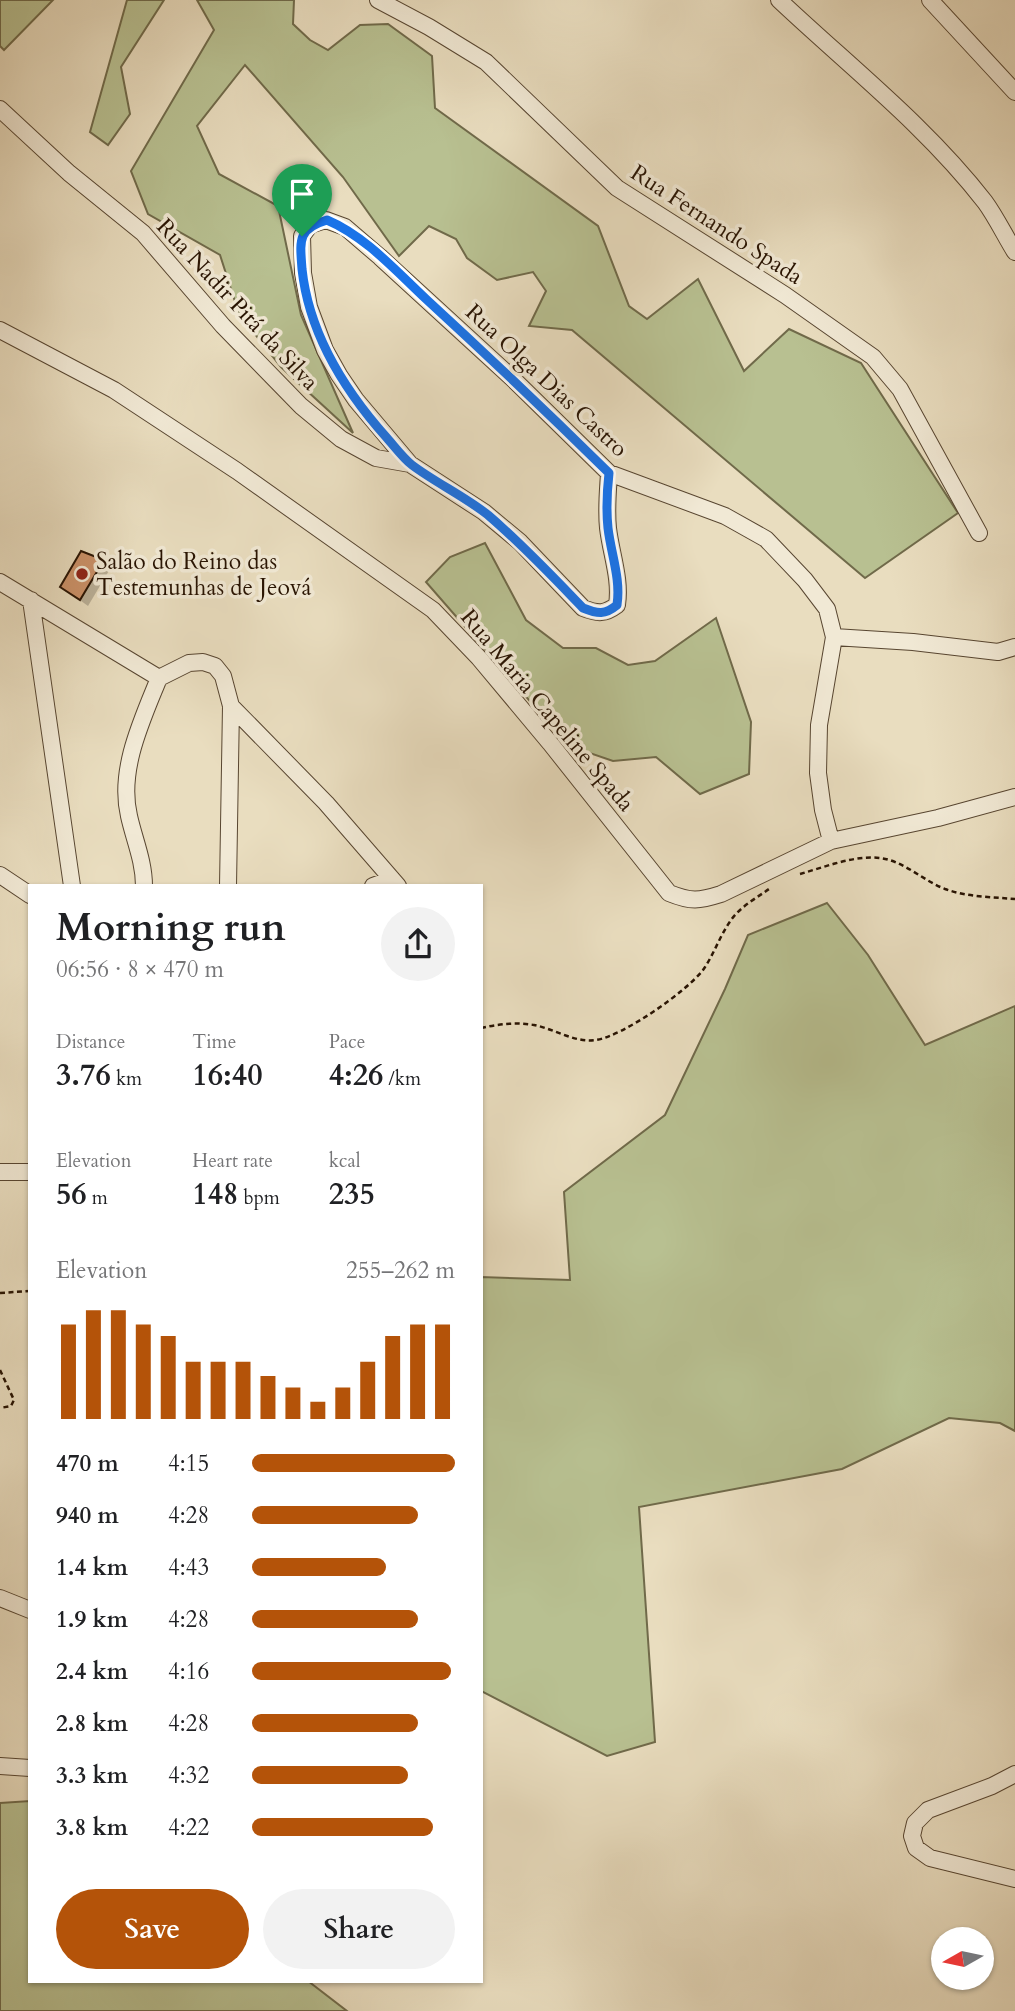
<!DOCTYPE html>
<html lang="en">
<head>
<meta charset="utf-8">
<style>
  :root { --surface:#fff; --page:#f2f2f2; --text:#202124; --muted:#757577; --accent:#b45309 }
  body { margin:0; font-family:Cardo,serif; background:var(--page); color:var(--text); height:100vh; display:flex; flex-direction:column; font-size:26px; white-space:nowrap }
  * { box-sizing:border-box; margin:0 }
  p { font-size:23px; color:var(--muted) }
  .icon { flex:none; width:38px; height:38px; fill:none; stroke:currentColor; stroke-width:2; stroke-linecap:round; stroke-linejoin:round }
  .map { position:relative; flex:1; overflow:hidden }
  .panel { position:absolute; left:28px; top:884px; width:455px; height:1099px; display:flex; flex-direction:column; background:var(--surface); border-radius:0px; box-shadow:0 2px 5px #0004 }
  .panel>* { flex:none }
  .needle { width:46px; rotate:261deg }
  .controls { position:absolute; left:931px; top:1927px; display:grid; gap:14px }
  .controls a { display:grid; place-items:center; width:63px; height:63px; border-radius:50%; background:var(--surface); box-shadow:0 2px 5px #0004; font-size:35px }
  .pin { position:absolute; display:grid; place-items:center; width:60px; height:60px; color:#fff; margin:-72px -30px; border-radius:50% 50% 50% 0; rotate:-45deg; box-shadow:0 0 7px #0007 }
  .pin .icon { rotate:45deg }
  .round { display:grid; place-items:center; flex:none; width:74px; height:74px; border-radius:37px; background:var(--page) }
  .head { display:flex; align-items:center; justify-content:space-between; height:119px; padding:0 28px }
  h1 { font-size:38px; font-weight:600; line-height:52px }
  .figures { display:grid; grid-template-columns:repeat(3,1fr); gap:10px; height:119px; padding:7px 28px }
  .figures div { display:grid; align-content:center }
  .figures b { font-size:30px; font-weight:600 }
  .figures small { font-size:19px; font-weight:400 }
  .figures p { font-size:19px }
  .chart { height:196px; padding:14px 28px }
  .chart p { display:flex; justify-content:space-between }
  .chart svg { width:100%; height:126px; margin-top:7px; stroke:var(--accent); stroke-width:6 }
  .cta { display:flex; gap:14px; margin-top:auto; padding:14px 28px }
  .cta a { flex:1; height:80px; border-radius:42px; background:var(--accent); color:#fff; font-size:28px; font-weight:600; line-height:80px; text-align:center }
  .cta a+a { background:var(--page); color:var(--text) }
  ul { padding:0 28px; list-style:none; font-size:23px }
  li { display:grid; grid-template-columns:112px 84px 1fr; align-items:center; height:52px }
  li i { height:18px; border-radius:9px; background:var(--accent) }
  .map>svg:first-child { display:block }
</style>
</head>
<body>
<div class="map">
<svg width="1015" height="2011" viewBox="0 0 1015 2011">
  <rect width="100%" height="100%" fill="#e9ddbf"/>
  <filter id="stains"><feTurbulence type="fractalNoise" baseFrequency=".00286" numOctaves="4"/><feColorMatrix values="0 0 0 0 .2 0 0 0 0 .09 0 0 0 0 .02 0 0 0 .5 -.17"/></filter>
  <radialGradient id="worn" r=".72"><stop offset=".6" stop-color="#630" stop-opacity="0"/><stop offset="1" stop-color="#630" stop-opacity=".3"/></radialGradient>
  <path fill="#b8c091" stroke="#706a4a" stroke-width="2" d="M0,0H53L4,50L0,46Z
    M127,0H164L121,67L130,114L108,145L90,132Z
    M197,0H294L293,24L310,40L328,50L360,25L388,24L432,56L435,108L598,226L629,306L647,319L698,279L744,371L789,329L861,363L958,513L865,578L572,330L529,326L546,291L533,272L497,280L467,258L456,239L429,226L399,256L343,177L245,65L197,126L219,174L278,206L301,315L353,433L281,367L239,314L220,255L148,214L131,171L214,30Z
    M485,543L526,620L563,648H596L628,665L655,661L716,618L751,722L749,774L700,794L656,757L613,761L569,746L426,582L450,557Z
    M827,903L868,955L925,1045L1015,1006V1431L1000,1423L949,1418L842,1469L639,1507L655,1742L607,1756L481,1691V1277L570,1280L564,1192L665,1115L725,989L748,935Z
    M30,1801V1981H308L347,2011H0V1803Z"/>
  <path fill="#0003" d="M103,562L110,569L88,606L62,587Z"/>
  <path fill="#cb9168" stroke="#281302" stroke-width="2" d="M81,551L104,560L80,600L60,587Z"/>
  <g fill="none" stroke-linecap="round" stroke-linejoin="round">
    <defs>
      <path id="minor" d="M378,0L429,27L486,62L617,188L785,295L873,357L900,389L979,533
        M779,0C849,66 926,126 985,202C996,217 1005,236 1015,252
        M930,0L1015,92
        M0,109L69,173L143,233L223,326L301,406L341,439L376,458L410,464L484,512L520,542L583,608C598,614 605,614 617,605C621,579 611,554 608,528C606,509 608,491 609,473
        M0,330L114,390L237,471L433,610L479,658L550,743L669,893C691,902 699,901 721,894L831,841L938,818L1015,797
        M410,464L356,400L339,375L325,350L309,307L303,273L302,236L310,225L326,220L345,227L380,257L511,377L609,473L725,516L766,539L805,580L827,609L834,637L819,725L818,773L823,810L831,841
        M0,582L159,678
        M31,600L72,886
        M834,637L913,642L998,652L1015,647
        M159,678L189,663L203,662L215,666L223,676L231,706L326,803L398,886
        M0,875L30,895
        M144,886C144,861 134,839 129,816C118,770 142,720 159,678
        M228,886L231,706
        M373,886L392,879
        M0,1172H30
        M0,1598L30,1610
        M0,1766L30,1768
        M1015,1774L992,1786L928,1810L915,1823L912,1836L916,1848L930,1858L1015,1879"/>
    </defs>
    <use href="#minor" stroke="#584631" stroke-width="18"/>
    <path stroke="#281302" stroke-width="2.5" stroke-dasharray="5 3.5" stroke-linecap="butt" d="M800,874C825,867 854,855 880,858C904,861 922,880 945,889C967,897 992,897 1015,899
      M481,1028C499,1024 517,1022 534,1025C555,1029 574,1043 596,1040C623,1036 686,992 703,970C713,956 719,938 729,923C738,908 755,899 769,889
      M0,1293L30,1291
      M0,1370L14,1400L11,1406L0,1408"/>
    <use href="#minor" stroke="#f1e9d5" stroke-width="16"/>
  </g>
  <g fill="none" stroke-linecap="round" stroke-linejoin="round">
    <defs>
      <path id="route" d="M327,220C365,236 396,271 426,299C488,356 549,414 609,473C607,491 606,509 608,528C611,554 621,579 617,605C605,615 598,614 583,608C552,576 522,544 488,515C464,496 436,483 412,465C403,458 395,447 387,438C344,390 309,334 302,269C300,241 297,229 327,220Z"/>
    </defs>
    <use href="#route" stroke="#fff" stroke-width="14"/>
    <use href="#route" stroke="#1a73e8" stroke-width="9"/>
  </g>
  <circle fill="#8f2418" stroke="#f1e9d5" stroke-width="2.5" cx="82" cy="574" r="7"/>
  <g text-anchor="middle" stroke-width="7" stroke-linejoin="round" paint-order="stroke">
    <g font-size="23" fill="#281302" stroke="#f1e9d5">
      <text transform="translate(717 224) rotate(33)" y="8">Rua Fernando Spada</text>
      <text transform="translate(238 304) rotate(47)" y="8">Rua Nadir Pitá da Silva</text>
      <text transform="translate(547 380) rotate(43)" y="8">Rua Olga Dias Castro</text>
      <text transform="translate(548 710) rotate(50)" y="8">Rua Maria Capeline Spada</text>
    </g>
    <g font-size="23" fill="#281302" stroke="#f1e9d5" text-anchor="start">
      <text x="96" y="569">Salão do Reino das<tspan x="96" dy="26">Testemunhas de Jeová</tspan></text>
    </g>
  </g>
  <rect width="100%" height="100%" filter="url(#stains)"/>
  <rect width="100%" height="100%" fill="url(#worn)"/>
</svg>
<div class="controls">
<a><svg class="needle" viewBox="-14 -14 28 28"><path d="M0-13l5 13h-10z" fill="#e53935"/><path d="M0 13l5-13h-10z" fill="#757577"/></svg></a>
</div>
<div class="pin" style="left:302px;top:236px;background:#1e9e55"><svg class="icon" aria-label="arrive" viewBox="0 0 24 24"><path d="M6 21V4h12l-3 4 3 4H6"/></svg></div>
<section class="panel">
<div class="head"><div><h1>Morning run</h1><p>06:56 · 8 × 470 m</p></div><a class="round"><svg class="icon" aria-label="share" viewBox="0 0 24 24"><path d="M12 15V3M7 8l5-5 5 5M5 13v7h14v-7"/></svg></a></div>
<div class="figures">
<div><p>Distance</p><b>3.76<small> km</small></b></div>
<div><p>Time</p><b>16:40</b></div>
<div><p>Pace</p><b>4:26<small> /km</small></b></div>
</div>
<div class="figures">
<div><p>Elevation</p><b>56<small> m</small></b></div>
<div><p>Heart rate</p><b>148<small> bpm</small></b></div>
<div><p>kcal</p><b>235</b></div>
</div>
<div class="chart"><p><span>Elevation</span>255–262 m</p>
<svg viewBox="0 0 160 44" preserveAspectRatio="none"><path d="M5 44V11M15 44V6M25 44V6M35 44V11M45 44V15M55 44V24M65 44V24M75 44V24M85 44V29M95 44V33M105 44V38M115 44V33M125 44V24M135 44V15M145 44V11M155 44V11"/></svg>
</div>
<ul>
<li><b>470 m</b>4:15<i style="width:100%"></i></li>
<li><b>940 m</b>4:28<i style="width:82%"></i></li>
<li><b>1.4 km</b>4:43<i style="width:66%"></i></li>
<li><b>1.9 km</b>4:28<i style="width:82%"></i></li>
<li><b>2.4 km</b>4:16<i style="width:98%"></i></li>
<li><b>2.8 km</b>4:28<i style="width:82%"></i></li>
<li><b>3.3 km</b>4:32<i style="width:77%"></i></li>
<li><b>3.8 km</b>4:22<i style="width:89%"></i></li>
</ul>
<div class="cta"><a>Save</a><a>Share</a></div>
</section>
</div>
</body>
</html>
